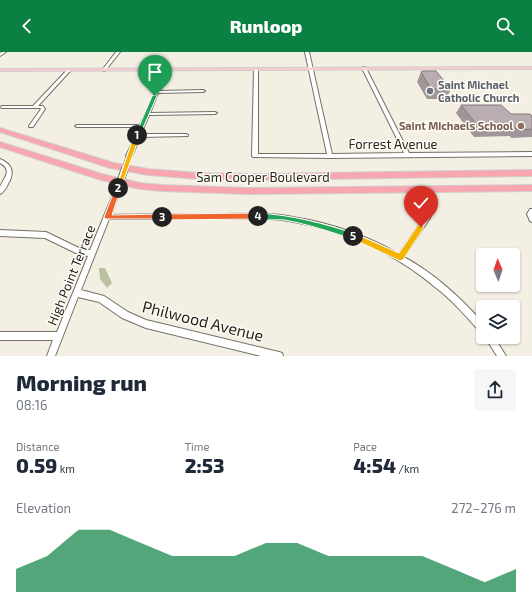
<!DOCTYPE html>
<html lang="en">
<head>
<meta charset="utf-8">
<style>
  :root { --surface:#fff; --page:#f6f6f7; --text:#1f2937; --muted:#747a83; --accent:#0b8043 }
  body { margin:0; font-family:"Exo 2",sans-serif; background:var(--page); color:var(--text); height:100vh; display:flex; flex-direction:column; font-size:15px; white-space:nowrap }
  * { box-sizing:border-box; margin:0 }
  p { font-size:13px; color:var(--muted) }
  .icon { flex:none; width:22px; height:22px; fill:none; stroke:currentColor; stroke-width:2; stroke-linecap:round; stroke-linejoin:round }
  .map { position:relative; height:304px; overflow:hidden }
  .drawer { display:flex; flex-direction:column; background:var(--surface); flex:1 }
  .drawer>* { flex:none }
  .needle { width:26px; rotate:358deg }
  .fabs { position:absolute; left:476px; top:196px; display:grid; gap:8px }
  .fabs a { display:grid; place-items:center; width:44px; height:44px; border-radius:4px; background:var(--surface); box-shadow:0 1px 3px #0004; font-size:20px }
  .pin { position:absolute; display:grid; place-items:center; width:34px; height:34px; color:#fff; margin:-41px -17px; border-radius:50% 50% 50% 0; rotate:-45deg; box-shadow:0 0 4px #0007 }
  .pin .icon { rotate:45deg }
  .km { position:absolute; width:20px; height:20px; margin:-10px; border-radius:50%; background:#222; color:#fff; font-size:11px; line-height:20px; text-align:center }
  .round { display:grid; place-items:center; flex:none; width:42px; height:42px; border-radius:4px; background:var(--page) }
  .head { display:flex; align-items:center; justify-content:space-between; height:68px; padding:0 16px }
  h1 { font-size:22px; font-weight:800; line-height:30px }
  .figures { display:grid; grid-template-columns:repeat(3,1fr); gap:6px; height:68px; padding:4px 16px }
  .figures div { display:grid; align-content:center }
  .figures b { font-size:20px; font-weight:800 }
  .figures small { font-size:11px; font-weight:400 }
  .figures p { font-size:11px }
  .chart { height:112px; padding:8px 16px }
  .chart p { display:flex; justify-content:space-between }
  .chart svg { width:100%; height:72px; margin-top:4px; fill:var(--accent); opacity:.7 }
  header { display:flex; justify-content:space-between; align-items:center; height:52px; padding:0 16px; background:var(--accent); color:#fff; font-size:18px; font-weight:800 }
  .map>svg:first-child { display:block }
</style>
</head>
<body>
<header><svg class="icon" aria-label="back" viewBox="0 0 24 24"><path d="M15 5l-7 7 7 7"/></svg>Runloop<svg class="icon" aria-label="search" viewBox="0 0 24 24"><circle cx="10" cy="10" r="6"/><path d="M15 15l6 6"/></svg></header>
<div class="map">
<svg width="532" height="304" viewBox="0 0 532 304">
  <rect width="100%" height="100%" fill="#f3efe3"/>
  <path fill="#bac1a2" d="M99,216H105L112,231L107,236L100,227Z"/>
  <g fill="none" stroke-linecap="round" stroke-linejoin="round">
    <defs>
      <path id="minor" d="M2,0H6L0,4V1Z
        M116,0H120L105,19H103V17Z
        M305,0H309L332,102L404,101L362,16L364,15L366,16L409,101L532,100V104L330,106L253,105L252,104L254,17L256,16L258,17V102H327Z
        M166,16L169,17L160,39L203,38L205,39L203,40L158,41L150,61L215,60L217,61L215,62L149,63L141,82H186L188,83V84L140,85L132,104L129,106L126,104L135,85L134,84L136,83L139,75H77L75,74L77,73H140L155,41L154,40L155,39Z
        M68,17L71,18L38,54H43L45,57L33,75H29V74L41,57L40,56H2L0,55L2,54H33Z
        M0,107C12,112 15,120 8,132C6,136 4,140 0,142C0,140 0,137 0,135C4,126 13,118 0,111Z
        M114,140H116L119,142L111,163C145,162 180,162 214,162C241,162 267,160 293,165C330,171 366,183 399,202L426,162H430L431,164L430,166L404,205C435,222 460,245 483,271V281L480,280C466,264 452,248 435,235C395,201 345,179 294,170C268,165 241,167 215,167C180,167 144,167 109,167L81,238L104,244L128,260L146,268L279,300L282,301L283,304H261L146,276L122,266L99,250L78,245L55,304H47L53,288H0V280H57L88,204L78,202L45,186L0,184V178L46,180L81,197L90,198Z
        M530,157H532V170L530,169L527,162Z
        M485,285H494L506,304H497Z"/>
      <path id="major" d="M532,15V17L0,19V17Z"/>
      <path id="highway" d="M0,76L114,111L148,117L199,121L253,122L532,118V124L253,128L199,127L148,123L110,116L0,80Z
        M0,90L102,122L140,131L162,133L247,136L532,133V139L247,142L162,139L140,137L101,128L0,95Z"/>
    </defs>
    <use href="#minor" stroke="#747066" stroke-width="2"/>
    <use href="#major" stroke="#d0cfce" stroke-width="2"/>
    <use href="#highway" stroke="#d0cfce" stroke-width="2"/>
    <use href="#minor" fill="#fff" fill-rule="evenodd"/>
    <use href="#major" fill="#fbcad0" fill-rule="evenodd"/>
    <use href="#highway" fill="#f8a6b0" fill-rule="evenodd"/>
    <defs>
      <path id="minor-bridge-far1" d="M125,117L129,104"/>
      <path id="minor-bridge" d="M116,142L125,116"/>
    </defs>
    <use href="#minor-bridge-far1" stroke="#747066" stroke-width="6" stroke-linecap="butt"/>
    <use href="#minor-bridge" stroke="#747066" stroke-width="8" stroke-linecap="butt"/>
    <use href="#minor-bridge-far1" stroke="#fff" stroke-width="5"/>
    <use href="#minor-bridge" stroke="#fff" stroke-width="6"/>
  </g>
  <path fill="#a09598" d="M421,20L451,37L446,47H427L417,30Z
    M461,53L511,62L532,64V85L511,86L510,84L474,85L456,61Z"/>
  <path fill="#baadb1" stroke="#82797c" d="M423,19H436L451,37H431L421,20Z
    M461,53H501L511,62H530L532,64V77L518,78L516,76L480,77Z"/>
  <path fill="#22a559" stroke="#fff" d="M155,43L157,44L140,83L135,84L152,44Z"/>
  <path fill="#f5b400" stroke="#fff" d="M137,81L140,83L121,136L116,137L134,83Z"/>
  <path fill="#f0652b" stroke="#fff" d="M116,134L121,136L112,163L162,162L166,165L165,167H105L104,165Z"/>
  <path fill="#f0652b" stroke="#fff" d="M258,161L261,164L258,167L162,168L159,165L162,162Z"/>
  <path fill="#22a559" stroke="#fff" d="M258,161C292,163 323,171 356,182L357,184L353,187C330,180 308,172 284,168C276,167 259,170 254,164Z"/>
  <path fill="#f5b400" stroke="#fff" d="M421,172L424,175L423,177L403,208L400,209L351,186L350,184L351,182H356L399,201L418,173Z"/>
  <circle fill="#6b7280" stroke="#fffcf5" stroke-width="1.5" cx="430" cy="39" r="4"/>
  <circle fill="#8d6e63" stroke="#fffcf5" stroke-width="1.5" cx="521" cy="74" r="4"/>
  <g text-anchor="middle" stroke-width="3" stroke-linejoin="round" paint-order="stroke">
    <g font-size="11" font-weight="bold" fill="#5b616d" stroke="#fffcf5" text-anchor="start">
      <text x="438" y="37">Saint Michael<tspan x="438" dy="13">Catholic Church</tspan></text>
    </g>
    <g font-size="11" font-weight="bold" fill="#785e54" stroke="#fffcf5" text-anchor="end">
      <text x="513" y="78">Saint Michaels School</text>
    </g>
    <g font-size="13" fill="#282622" stroke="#fffcf5">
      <text x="393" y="97">Forrest Avenue</text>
      <text x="263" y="130">Sam Cooper Boulevard</text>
      <text transform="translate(71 223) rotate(-68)" y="5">High Point Terrace</text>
    </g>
    <g font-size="16" fill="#282622" stroke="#fffcf5">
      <text transform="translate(203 269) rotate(14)" y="6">Philwood Avenue</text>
    </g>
  </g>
</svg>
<div class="fabs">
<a><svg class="needle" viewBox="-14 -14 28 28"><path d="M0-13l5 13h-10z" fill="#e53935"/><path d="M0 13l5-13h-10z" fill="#747a83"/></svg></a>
<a><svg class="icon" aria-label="layers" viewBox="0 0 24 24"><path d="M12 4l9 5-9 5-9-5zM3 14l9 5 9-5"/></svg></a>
</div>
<div class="pin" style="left:155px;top:44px;background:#1e9e55"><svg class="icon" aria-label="arrive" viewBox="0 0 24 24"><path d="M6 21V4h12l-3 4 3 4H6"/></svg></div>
<div class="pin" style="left:421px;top:175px;background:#d93025"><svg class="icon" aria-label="check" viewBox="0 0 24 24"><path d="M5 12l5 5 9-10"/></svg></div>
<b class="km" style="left:137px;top:83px">1</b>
<b class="km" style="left:118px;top:136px">2</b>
<b class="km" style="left:162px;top:165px">3</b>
<b class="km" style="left:258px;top:164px">4</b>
<b class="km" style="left:353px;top:184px">5</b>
</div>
<section class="drawer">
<div class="head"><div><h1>Morning run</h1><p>08:16</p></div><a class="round"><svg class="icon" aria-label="share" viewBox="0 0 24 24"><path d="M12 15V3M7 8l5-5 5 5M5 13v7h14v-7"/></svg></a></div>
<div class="figures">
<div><p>Distance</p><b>0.59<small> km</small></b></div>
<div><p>Time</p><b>2:53</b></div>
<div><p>Pace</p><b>4:54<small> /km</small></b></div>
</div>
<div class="chart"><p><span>Elevation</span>272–276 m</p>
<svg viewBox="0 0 160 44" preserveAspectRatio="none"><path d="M0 44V30L10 22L20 6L30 6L40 14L50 22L60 22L70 22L80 14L90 14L100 22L110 22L120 22L130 22L140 30L150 38L160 30V44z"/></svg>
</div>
</section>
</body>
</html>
